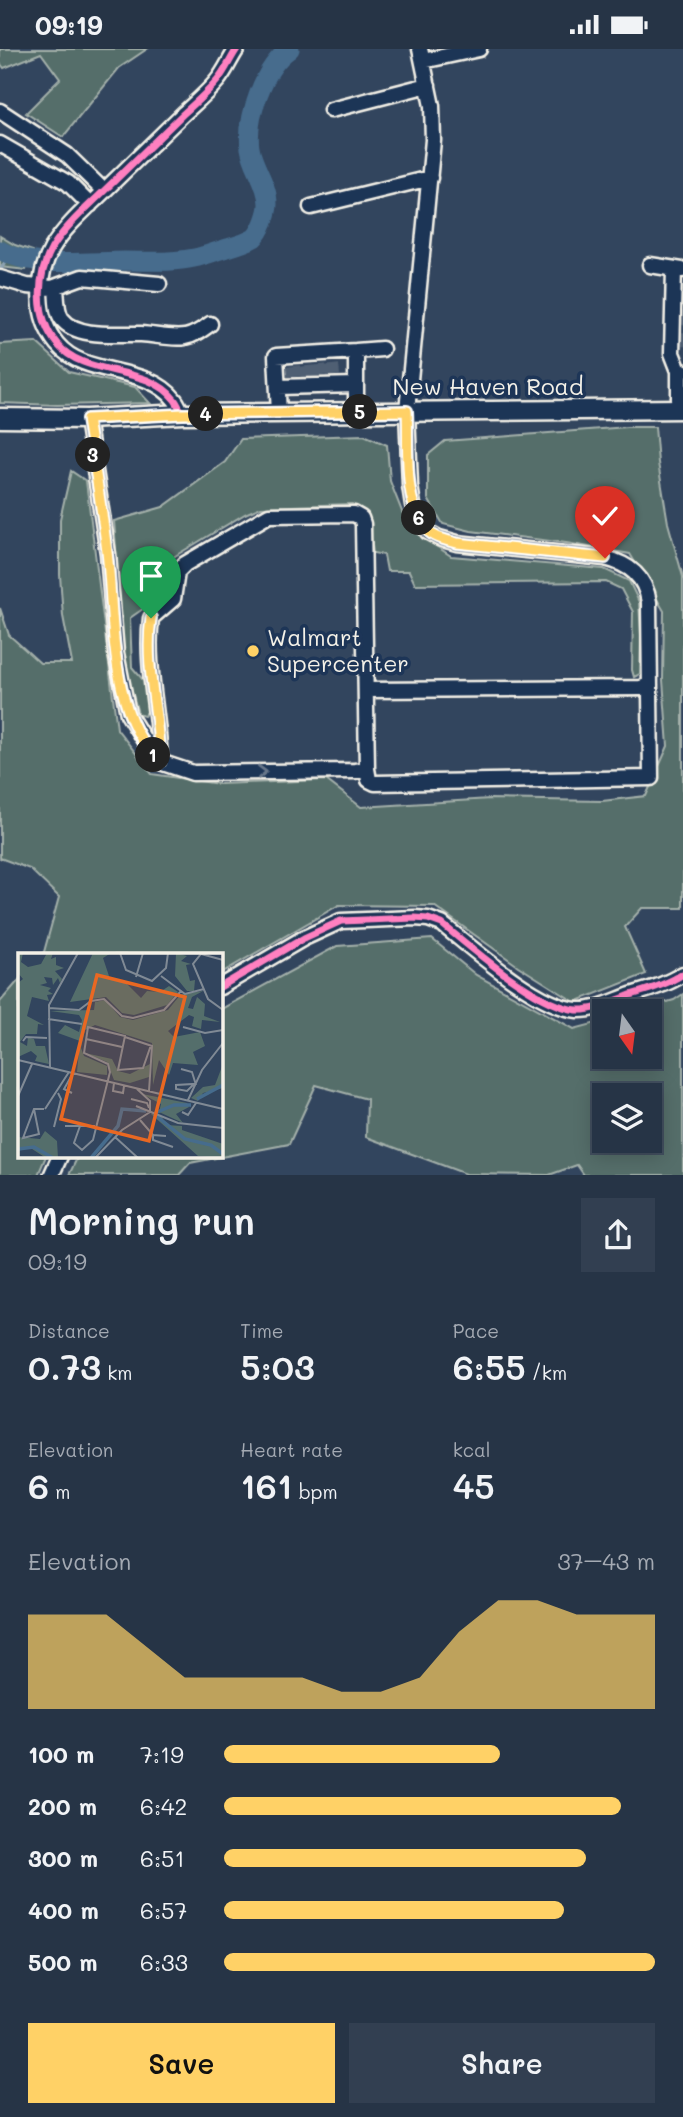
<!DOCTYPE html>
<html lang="en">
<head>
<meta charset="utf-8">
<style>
  :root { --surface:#263446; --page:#323f51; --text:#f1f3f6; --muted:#a4aab3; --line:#424f5f; --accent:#ffd166 }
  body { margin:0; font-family:Mali,sans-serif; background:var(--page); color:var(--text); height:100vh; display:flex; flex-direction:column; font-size:26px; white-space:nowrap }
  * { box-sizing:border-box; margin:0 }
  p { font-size:23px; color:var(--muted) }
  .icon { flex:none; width:38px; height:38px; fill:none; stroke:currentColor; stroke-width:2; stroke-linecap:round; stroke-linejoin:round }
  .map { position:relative; height:1126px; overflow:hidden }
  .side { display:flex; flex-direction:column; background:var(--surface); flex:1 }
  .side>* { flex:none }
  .needle { width:46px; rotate:166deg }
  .controls { position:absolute; left:592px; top:950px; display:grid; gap:14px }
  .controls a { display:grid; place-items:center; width:70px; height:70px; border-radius:0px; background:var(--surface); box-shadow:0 4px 18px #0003,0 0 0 2px var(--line); font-size:35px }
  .pin { position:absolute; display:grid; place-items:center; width:60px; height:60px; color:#fff; margin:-72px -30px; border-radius:50% 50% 50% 0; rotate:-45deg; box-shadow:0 0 7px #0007 }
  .pin .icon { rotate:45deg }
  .km { position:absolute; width:35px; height:35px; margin:-18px; border-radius:50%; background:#222; color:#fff; font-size:19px; line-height:35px; text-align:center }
  .round { display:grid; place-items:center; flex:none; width:74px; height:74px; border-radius:0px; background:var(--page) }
  .summary { display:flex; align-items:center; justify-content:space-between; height:119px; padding:0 28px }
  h1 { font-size:38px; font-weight:600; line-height:52px }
  .stats { display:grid; grid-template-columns:repeat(3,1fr); gap:10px; height:119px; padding:7px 28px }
  .stats div { display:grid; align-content:center }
  .stats b { font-size:35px; font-weight:600 }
  .stats small { font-size:19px; font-weight:400 }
  .stats p { font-size:19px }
  .chart { height:196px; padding:14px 28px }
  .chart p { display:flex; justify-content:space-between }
  .chart svg { width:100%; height:126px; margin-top:7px; fill:var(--accent); opacity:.7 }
  .action { display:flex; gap:14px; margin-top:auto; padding:14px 28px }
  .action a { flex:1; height:80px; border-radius:0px; background:var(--accent); color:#111; font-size:28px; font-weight:600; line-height:80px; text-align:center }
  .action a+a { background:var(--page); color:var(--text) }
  ul { padding:0 28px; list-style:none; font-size:23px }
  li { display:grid; grid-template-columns:112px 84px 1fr; align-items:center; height:52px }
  li i { height:18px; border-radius:9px; background:var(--accent) }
  .status { display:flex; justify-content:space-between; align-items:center; height:49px; padding:0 35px; background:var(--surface); direction:ltr }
  .status svg { height:19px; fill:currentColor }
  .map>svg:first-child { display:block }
</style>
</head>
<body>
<div class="status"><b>09:19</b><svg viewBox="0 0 49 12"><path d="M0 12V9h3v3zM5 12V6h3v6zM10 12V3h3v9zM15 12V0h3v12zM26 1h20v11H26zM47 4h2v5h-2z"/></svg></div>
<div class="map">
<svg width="683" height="1127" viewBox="0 0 683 1127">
  <rect width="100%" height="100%" fill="#32455e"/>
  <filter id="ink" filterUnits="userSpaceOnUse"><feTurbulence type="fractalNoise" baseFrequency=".0143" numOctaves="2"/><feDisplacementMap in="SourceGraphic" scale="14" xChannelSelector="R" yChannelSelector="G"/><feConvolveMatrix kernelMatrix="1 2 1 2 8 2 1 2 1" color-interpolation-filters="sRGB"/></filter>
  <g filter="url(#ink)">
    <path fill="#546e6b" stroke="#a4b0aa" stroke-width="2" fill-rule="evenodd" d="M0,0H147L119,19L63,88L26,64L60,30L41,4L4,19L0,14Z
      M0,187L15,196L33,202L26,221L0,218Z
      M36,293L69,323L135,338L150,354L57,356L0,354V295Z
      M627,378H655L658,414L668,474L683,528V859H642L625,878L646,925L575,953L518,917L434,857L339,856L221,924L220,906H41L44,903L59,848L30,820L0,809V559L9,586L40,614H72L63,567L60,526V470L71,422L86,432L117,680L152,725L219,735L326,731L361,758L490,750L602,752L646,747L668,697L663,631L664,562L630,505L566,494L471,482L443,475L428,450V406L445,392Z
      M364,386L387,396L390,432L408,478L451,507L604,520L629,532L639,553L641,586L640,625L634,628L632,621L633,563L621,540L606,533L415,535L409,522H387L384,506L373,504L368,466L352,455L261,458L245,465L175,507L167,517V543L130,569L132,618L144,632L149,643V660L144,667L138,665L124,611L114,472L163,458L225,413L241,390Z
      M432,890L476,926L574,980L604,972V1008H649V962H636L674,951L683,945V1126H584L577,1116L549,1126L466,1125L366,1088L367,1050L316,1036L289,1095L190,1114L179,1126H69L78,1107H220L221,960L337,897ZM604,1046H649V1092H604Z
      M19,931V1107H46L38,1126H0V953Z"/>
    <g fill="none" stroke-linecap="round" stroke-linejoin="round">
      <path stroke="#8ca1b1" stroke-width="3.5" d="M0,222L9,206"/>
      <path stroke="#466c8d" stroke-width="19" d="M0,201C31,220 89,212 125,212C147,212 172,214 194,209C204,207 214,203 224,200C234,197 246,194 254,189C261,183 268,164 268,155C268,135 253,118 250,99C246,69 264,17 290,0"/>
      <path stroke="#4f5f73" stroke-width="14" stroke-dasharray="14 7" stroke-linecap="butt" d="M679,297L682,247
        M319,316L320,327
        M332,316L333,327
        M293,317L294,328
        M307,317L308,328"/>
      <defs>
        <path id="minor" d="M423,12L479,0
          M331,61L428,36
          M0,62L67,106L104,142
          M0,95L68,134L90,156
          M311,158L430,129
          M650,216L682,221
          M674,220L672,304L679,322
          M0,229L27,237L52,239L82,228L159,235
          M56,238C57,248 56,262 62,270C77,290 120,284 141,285C156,286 171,290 185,288C195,286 202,281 210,275
          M356,302L382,300
          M278,338L356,336
          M679,360V322H683
          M279,364L276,307L356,302V363
          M183,365C180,361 178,355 175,351C146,314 86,330 57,295C35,268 36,228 52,199C65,177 88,158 106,140C132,115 157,90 183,65C194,55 207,44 217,32C225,23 230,10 237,0
          M87,370L108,505L116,604L128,665L154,707L160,713L193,724L355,722L367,720
          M366,641L641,639L650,636
          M160,713C159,665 145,617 151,569L173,550L177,523L185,515L269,466L354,465L361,469L363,475L367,720L369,731L375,734L651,729L649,553C645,527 629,515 605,509L457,494L439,489L428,483L419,471L413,456L410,437L407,362L433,91L432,57L420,0
          M220,938L304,889L341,872L415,869L428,870L442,875C473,900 538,958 577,961C594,962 612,953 628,947C647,941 666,936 683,925
          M51,1127L60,1107"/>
        <path id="major" d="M0,369L87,370L183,365L683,360"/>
      </defs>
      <use href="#minor" stroke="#f4f1e8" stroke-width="19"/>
      <use href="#major" stroke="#f4f1e8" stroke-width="23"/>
      <use href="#minor" stroke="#1d3557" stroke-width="14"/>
      <use href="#major" stroke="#1d3557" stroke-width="18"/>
      <defs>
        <path id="cycleway" d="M183,365C180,361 178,355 175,351C146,314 86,330 57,295C35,268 36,228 52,199C65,177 88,158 106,140C132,115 157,90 183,65C194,55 207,44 217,32C225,23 230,10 237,0
          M220,938L304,889L341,872L415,869L428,870L442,875C473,900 538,958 577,961C594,962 612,953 628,947C647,941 666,936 683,925"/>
      </defs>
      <use href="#cycleway" stroke="#1d3557" stroke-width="11"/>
      <use href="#cycleway" stroke="#ff80c0" stroke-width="7"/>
    </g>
    <defs><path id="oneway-chevron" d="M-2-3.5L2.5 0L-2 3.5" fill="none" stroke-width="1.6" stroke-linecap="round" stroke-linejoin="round" transform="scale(1.75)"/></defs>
    <use stroke="#68778a" href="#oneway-chevron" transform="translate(262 723) rotate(-1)"/>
  </g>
  <g fill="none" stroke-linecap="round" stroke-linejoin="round" filter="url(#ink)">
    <defs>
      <path id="route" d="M151,569C144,617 159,665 160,713C108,666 115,568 107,503C102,459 94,415 87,370L183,365L407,362C409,396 402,454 427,481C434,489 446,491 457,494L605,509"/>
    </defs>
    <use href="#route" stroke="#fff" stroke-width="14"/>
    <use href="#route" stroke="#ffd166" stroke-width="9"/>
  </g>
  <circle fill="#ffd166" stroke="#1d3557" stroke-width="2.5" cx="253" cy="602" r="7"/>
  <g text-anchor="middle" stroke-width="7" stroke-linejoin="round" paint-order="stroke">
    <g font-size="23" fill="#f4f1e8" stroke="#1d3557">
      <text x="488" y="346">New Haven Road</text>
    </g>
    <g font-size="23" fill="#f4f1e8" stroke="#1d3557" text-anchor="start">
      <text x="267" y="597">Walmart<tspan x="267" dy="26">Supercenter</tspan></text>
    </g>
  </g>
  <g transform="translate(18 904)">
    <rect width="205" height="205" fill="#32455e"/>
    <path d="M0,0H5L3,9L10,14L23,11L29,0H35L33,6L38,4V12L46,15L37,18L44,26L42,30L40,25L35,32L34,25L26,24L29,30L22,32L33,35L30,38L35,41L29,42L31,48L14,44L9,63L26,72L20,71L19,81H8L2,89L9,93L10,84L16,86L18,93H27L31,111L17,108L19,103L13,98L0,104V30L5,26L0,20ZM75,0H93L85,5L92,26L107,29L123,45L129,38L142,39L151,33L160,39L149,52L116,62L104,60L88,44L52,49ZM158,0L169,3L163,8L173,11L168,12L172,28L177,27L176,38H169L157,23ZM185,38L174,44L170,55L175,56L179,44L187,51L186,63L202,69L184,67L183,76L174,73L176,64L171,62L150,78L156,84L182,79L187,93L175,99L180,112L155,110L151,122L141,107L135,132L134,90L77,72L67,77L63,95L66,103L89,113V122L59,119L62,88L40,80L47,72L61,79L64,67L61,62L32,58L76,57L77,49L87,47L102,64L115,67L150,57L163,41ZM67,100L94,106L100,118L112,121L132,111L131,124L112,130L96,127L89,109ZM205,111V135L185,140L180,148L173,145L185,134L197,132ZM124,141L169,150L171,154L158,161L165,170L141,159L143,151ZM133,161L143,162L148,172L164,173V177L205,191V205L180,203ZM27,178L39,188L40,205H28L11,194L0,198V184L22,186Z" fill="#546e6b"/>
    <path fill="none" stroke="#466c8d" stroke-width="3.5" d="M179,146L205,132M137,160L156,152H173M136,161L167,186L193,192L205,201M0,196L16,194L35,205M73,205L100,173L104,156L128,158"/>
    <path fill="none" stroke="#808a95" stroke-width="2" d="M102,0L108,17L134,28L148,15L150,0M205,7L183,1L175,11L190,46L205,57M143,23L167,41L186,36M118,24L125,0M31,55L61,57L73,48L86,46L104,63L115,65L146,57L163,38M30,66L64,71M165,74L187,80L205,77M107,84L134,93L131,138M68,86L104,94M5,88L8,84L29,85M0,107L205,156M32,114L31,52L60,0M163,116L174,119L178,132M96,130L95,138L105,140L106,133M176,131L169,138L158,136V132ZM54,140L46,136L55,120M0,143L14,111M113,146L129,150L131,155M170,147L184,117L205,90M118,153L160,170L205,175M16,156L21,181L5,185L16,156H26M27,156L51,119M164,159L170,162L178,150M122,167L135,182L148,183M47,173H77M62,173L56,190L64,197L75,187L92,119L90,111L66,100L70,74L107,83L100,117L125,115L133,92M36,174L43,146L40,140M135,182V187L155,194M97,184L120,205M77,205L104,177L132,159V148L119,136"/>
    <path fill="#e96822" fill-opacity="0.15" stroke="#e96822" stroke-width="3.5" d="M79,22L167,44L131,188L43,166Z"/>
    <rect width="205" height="205" fill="none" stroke="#f4f1e8" stroke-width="3.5"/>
  </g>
</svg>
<div class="controls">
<a><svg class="needle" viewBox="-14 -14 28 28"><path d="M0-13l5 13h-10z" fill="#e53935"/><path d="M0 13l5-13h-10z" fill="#a4aab3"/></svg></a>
<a><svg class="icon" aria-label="layers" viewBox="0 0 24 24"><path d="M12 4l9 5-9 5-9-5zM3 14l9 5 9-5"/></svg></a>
</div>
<div class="pin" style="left:151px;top:569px;background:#1e9e55"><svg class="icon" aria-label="arrive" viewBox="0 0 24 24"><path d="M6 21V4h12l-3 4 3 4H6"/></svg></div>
<div class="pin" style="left:605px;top:509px;background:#d93025"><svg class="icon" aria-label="check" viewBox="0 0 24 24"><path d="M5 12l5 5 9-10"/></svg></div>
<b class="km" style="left:153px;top:706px">1</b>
<b class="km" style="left:93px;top:406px">3</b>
<b class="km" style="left:206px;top:365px">4</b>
<b class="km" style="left:360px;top:363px">5</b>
<b class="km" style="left:419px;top:469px">6</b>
</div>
<section class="side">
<div class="summary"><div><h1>Morning run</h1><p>09:19</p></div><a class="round"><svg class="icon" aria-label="share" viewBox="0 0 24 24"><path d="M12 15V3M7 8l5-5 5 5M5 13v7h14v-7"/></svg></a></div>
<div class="stats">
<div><p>Distance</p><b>0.73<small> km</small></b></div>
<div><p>Time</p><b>5:03</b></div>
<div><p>Pace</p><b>6:55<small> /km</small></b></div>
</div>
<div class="stats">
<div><p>Elevation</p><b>6<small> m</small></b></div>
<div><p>Heart rate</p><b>161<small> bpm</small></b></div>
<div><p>kcal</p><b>45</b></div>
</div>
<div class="chart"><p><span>Elevation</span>37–43 m</p>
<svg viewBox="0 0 160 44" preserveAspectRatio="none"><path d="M0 44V11L10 11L20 11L30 22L40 33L50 33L60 33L70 33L80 38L90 38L100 33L110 17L120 6L130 6L140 11L150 11L160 11V44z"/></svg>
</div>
<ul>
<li><b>100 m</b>7:19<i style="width:64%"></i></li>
<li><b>200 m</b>6:42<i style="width:92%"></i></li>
<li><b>300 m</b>6:51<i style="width:84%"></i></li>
<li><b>400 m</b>6:57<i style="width:79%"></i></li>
<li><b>500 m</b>6:33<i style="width:100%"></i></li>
</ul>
<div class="action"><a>Save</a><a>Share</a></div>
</section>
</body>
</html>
